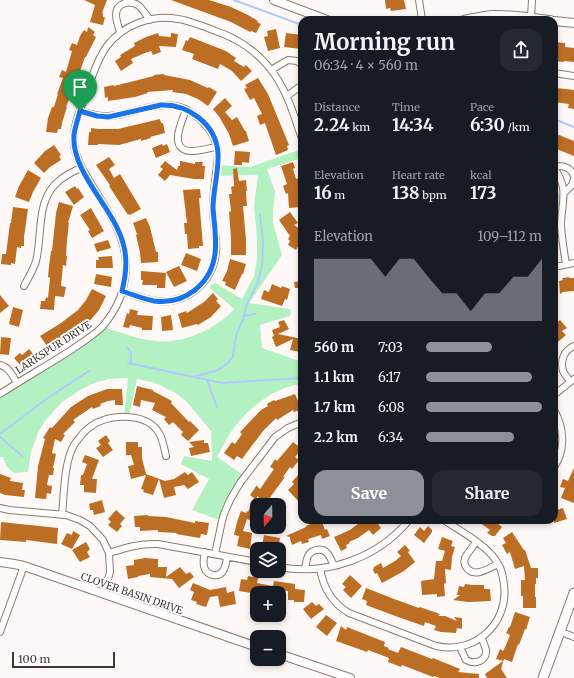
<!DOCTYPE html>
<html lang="en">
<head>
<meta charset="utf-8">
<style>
  :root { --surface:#171b24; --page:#242831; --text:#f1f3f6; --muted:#9ea1a6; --accent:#8c9099 }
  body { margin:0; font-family:Merriweather,serif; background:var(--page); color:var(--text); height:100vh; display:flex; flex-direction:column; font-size:15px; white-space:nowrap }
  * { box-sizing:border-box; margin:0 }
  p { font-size:13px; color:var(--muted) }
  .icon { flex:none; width:22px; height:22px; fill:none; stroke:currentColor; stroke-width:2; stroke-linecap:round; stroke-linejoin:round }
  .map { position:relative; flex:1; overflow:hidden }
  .side { position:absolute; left:298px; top:16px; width:260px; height:508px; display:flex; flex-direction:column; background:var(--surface); border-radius:12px; box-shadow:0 2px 6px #0003 }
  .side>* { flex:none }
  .needle { width:26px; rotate:200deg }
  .tools { position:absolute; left:250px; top:498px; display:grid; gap:8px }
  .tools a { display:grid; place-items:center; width:36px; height:36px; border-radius:8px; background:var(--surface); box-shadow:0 2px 6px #0003; font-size:20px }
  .scale { position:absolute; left:12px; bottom:10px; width:103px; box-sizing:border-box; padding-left:4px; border:2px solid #403730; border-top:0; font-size:11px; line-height:14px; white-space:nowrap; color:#403730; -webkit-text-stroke:3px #fff; paint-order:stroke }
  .pin { position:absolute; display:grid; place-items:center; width:34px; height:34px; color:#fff; margin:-41px -17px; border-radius:50% 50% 50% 0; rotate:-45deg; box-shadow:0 0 4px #0007 }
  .pin .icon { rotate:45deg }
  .round { display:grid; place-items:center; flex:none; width:42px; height:42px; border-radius:12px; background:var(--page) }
  .head { display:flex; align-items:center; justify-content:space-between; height:68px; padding:0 16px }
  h1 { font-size:22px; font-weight:700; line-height:30px }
  .metrics { display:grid; grid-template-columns:repeat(3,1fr); gap:6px; height:68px; padding:4px 16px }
  .metrics div { display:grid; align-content:center }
  .metrics b { font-size:17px; font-weight:700 }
  .metrics small { font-size:11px; font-weight:400 }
  .metrics p { font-size:11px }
  .chart { height:112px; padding:8px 16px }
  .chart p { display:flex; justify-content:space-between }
  .chart svg { width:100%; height:72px; margin-top:4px; fill:var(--accent); opacity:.7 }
  .action { display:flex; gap:8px; margin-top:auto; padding:8px 16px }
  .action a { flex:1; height:46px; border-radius:12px; background:var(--accent); color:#fff; font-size:16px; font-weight:700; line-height:46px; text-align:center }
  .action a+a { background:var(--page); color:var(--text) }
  ul { padding:0 16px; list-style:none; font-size:13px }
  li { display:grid; grid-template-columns:64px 48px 1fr; align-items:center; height:30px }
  li i { height:10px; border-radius:5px; background:var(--accent) }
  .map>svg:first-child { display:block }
</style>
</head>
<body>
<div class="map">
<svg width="574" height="678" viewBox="0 0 574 678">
  <rect width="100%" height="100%" fill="#fef9f6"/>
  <path fill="#b3f1c3" d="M302,149V158L267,169L275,191L273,212V223L282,255L249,303L290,309L291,313L290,316L260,325L262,348L302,362V384C277,386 251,406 236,425C228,435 223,446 217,457L245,476L222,521L192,510L209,479L181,464L184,456L212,461L211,431L186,401L177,394L162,386L152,382L137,379L129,417H124L128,378H125L108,379L94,383L82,389L62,402L45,421L39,430L31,452L28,472L14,473L6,466L3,457H0V394L64,355L106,322L108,329C124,333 140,340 156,341C184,344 216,329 234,309L210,288L211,285L215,283L242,299L254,276L257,259V239L254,205L258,176L256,175L216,176L217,165L250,167Z
    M564,191L561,225L554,226V196Z"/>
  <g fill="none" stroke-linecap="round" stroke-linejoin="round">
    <path stroke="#adcbfd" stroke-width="2" d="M234,0L302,25
      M554,119L574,127
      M244,316L255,314
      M127,348C133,352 131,357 130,364
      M128,363L222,383L302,378
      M193,377L215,371L221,368L229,362L233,356L236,336L244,316L246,306L258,282L262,266L263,244L260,214
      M207,380L217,407
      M0,434L49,397L89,371
      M0,437L22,456"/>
  </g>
  <path fill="#bd6e25" d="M84,0H107L102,13H103V17H105L103,25L90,22L95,5Z
    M171,0H209L231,7L248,15L258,21L257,22L261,24L256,33L251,31L250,32L231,22Z
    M385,0H404L406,9L391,11L390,8L386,9Z
    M88,27L95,32L93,35L96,37L86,57H85L78,77L66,107H67L62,123L61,129H58L57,133L46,132L48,118L52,107H54L58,94H57L63,78L59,77L62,70L66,72L72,51L69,50L72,43L77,45L80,36L84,30L87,32Z
    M276,29L280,48L268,51L264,37L268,36L267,31Z
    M158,33L159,36L171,37V33L178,34L176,47L159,46L161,52L153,55L151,51L145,53L131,59L133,63L121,71L115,61L121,57L120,55L135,46L134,43L146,37Z
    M286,33L302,35V49L284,47Z
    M190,37L226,51L236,58L234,61L244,67L246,65L252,71L241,81L232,71L220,64L218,69L192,59L194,54L182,50L186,40L188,41Z
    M554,42L565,43V47L574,48V62L564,61V62L554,61Z
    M164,74V75L190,80L208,88L209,87L217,92L208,106L198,99L186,94L172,92L173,90L147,92L148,93L135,97L108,101V97L105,98L104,87L114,85V86L154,76V75Z
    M258,78L268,94L289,145L287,146L288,150L276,155L266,126L265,123L260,125L257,116L262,114L254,98L250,100L244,89L247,88L245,85Z
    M557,88L574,90V109L568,108L569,104L554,102V91H556Z
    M225,98L232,106L225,112L232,120L237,117L245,131H246L249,141L233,146L229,134L220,118L213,109Z
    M160,119L161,123H163L165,133L150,137L151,138L141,141V139L119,145L98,144V145H88L89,132H91V128L99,129H118Z
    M554,133L574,141V156L554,148Z
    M162,144L163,146L167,144L170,152L156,158L152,148Z
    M54,145L61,155L59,156L61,160L50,167L44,173L34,163L45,151Z
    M235,151L250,152L249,163L242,162V165H234Z
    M109,157L115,165L109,169L114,178L120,174L141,209L130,215L129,214L128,215L109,186L110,185L96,165Z
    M165,161L177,170L178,166H180V161L195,164V162H203L202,166H205L204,179H194L170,175L165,181L158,175L163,169L160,167Z
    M293,162L295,168L293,169L296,179L301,177L302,180V202H301V207L289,208L288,193L286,194L283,186L287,184L281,166Z
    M237,168L239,181L246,180L247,191H246L247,206H243L246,240V255H231V238L229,212L231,211L229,194H232L231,187L234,186L233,169Z
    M28,170L41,178L33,192L29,202L15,197L19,186Z
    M75,186L77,189L78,188L84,197L74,205L65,192Z
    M200,189L201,198H199L203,246H199V248L188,249L187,234H185L184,223H187L183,190Z
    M59,202L73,206L68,223L69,222L67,240L66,256H67L66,266L63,265L61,286L66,287L64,297L55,296L54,310L40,309L41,301H45L46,297L48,298L50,278L48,277L49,266L51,251H52L56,213Z
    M13,207L28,209L24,237V246H21V248L17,247L15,264L11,263V265L1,264L2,254H6L10,223H11Z
    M91,208L104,231L92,238L88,231L90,230L80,215Z
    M290,212L298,223L294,225L302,230V240L296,250L288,245L290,241L288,239L290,236L279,220Z
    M146,218L150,227L156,252H158V262L141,263L140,252L136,235L137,234L133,223Z
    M108,240L111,248L97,252L94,244Z
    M186,253L201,259L197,271L181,265Z
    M112,256L113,268H96V260H99L98,257Z
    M230,259L246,264L243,274H242L235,290L225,285L226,282L222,281L227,271Z
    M179,266L187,281L174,287L166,272Z
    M141,271L166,273L165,288H157V285H142L143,280H141Z
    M96,274L112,277L111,287L94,284Z
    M569,277V278H574V291L563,292L560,294L559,281L563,280L562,278Z
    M302,281V288H295L294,282Z
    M272,284L281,288L282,286L290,289L287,300L285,299L282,306L261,299L264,290L269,292Z
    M92,289L106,296L99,310L89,322L88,321L67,337H68L49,349L40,336L61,323L78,310L86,300Z
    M213,293L218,299L216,301L221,306L211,317L198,325L197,324L182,328L178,314L186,311L187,313L204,302Z
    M0,295L9,306L0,313Z
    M13,307L23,310L19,327L9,324Z
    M130,309L138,311L137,315L153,316L152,330H142V328L130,325L129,328L123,327L127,313L129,314Z
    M171,315L173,330L162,331L161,317Z
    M284,320L289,329L278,334L302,339V351H300V352L290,350L293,339L276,347L272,337L274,336L272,330L280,327L278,322Z
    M560,320L567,328L562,331L566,335L558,342L554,338V325Z
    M1,337L11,338L9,355L0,354Z
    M29,349L36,357L27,365L26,364L22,367L14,358L20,353L22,355Z
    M137,386L153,390V391L172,401L171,403L189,422L190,421L199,430L188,441L181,435L183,432L173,422L169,425L164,419L166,417L152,410L155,403L141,400L140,407L133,405Z
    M107,389H122L123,405H115V400L108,401L100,404L101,406L93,409L92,407L73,420L75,422L63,434L65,435L61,442L55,439L52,453L56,454L53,468H54L53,475H49L47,485L52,486L51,494L47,493L46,499L35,498L38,466L45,439L43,438L50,427L52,428L71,407L88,396Z
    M295,394L298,401L302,400V409L294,412L293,410L277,420L276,418L263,431L242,459L237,456L234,460L224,453L232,442L235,444L242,434L240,432L261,410L268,406L267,404L274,400L275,401Z
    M106,435L110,441L108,443L113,450L103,457L96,448L101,445L98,441Z
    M204,440V443H208L210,452L191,456L189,448L194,447L189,442Z
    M126,442H138V447H142V458L146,474L165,481L174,479L185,472L188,475L192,472L199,482L188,489L184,485L174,487L176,495L164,498L159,479L153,495L143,492L144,490L141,489L146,475L131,479L128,466L134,465L131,455H126Z
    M293,442L302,449L295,457L299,460L292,469L290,467L283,477H285L266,503L257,496V516L254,522L247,519L243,531L252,533L250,549L237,546L239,536L234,535L237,522L241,511L246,513L247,511L248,512L254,498L250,495L257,485V486L260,489L274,469L270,467L275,459L277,461Z
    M85,455L99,460L92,479H97L96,493L84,492V485H80L81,475H83L87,464L82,462Z
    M574,468V503L561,498L565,488L560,487L563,479L568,481Z
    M0,474L11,478L10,481L23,483L22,490H25L24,497L5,495L0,493Z
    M298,475L302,479V499L299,502L288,490L294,484L292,482Z
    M102,500L105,512L94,515L93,510H90L89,504Z
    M563,508L567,519L554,523V519L557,510Z
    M116,510L125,518L120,524L122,526L117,532L108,525L111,522L108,519Z
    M148,515V516L166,517L195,523V521L209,523L207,535L201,534L200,538L176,534L177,533L158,532V530L140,531V527H135L134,516Z
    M363,520H375L381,528L373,535L369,530L358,538L349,542L350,543L346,545L347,548L341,551L334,537L350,530Z
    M476,520H493L502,527L495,536H492L487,533L490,530Z
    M1,522L58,528L57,544L26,540V542L0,540Z
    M315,522L316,524L322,522L325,530L327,529L330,536L322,539L321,535L308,539L309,542L302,544L301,541L292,545L290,539V537L286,536L306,527V526Z
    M428,526L432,530V532L424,543L414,535L420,527L424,531Z
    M73,531L80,535L72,549L61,544L67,533L72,535Z
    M512,532L524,550H525L531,568H538V578H536V584H535V597H536V608H523V596H521V580H525L524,566L515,569L510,552L507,554L502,545L506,543L503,538Z
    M264,535L280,538L278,549H271L272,548L262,546Z
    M442,537L453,541L451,546L455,547L452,557L451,570L445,569L446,583L444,584L445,596L437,597V594L422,595L421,581L434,579L436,561H442L445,551L438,549Z
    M86,542L90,549L87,552L90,557L80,562L72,550Z
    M405,545L410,551L408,552L415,562L404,571L382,583L377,573L375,574L373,570L374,567L381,563L383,568L395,561L401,556L397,552Z
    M145,558L158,559V567H167L166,577L180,567L186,574L190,572L194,577L179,588L172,579L150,577V574L138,576V577L128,579L126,566L134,565V560Z
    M350,575L362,586L351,598L343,590L346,587L342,584Z
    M248,576L258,578L257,583L273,586L274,581L295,584V589L305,590L304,602H294V600H288V591L278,590L277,593H252L239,591L241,579L247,580Z
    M193,583L210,590L226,587L227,593L234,591L236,604L220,607L218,596L210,597L206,607L196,604L197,602L191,600L194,592L190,590Z
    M465,584L473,585H484V589H490L491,601L468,602L453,600L460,595H457L459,586L464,587Z
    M366,588L394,599L419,608L420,607L440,614L438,616H445L457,621L454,617L462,618V629L457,628L456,633L441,632L434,630L436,626L425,622L424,626L398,617L366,605L367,601L362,599Z
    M312,602L316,606L319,604L324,609L311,619L303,609Z
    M515,612L530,617L526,630L525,629L519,645L518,644L512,662L504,659L501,669L507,678H487L485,674L503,661L496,659L500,649L503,651L506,645L510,635L506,633L509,627H510Z
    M326,615L337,623L327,636L316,627Z
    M341,626L346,630L347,627L385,642L384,646L389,648L388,649L398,653L401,647L432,659L433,658L460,669L458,672L479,674V678H440L434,676L433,677L402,665L401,667L388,662L389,658L368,650L367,652L336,641Z"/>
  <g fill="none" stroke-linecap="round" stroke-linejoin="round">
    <defs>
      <path id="minor" d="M419,0L422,20
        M531,17L532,0
        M120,33C119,27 116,21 116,15C116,3 129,0 138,5C143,9 146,15 150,20
        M271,70L288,60L297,61L302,65
        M554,73L574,76
        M287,96L302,85
        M186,110C182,121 167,151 192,151C200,151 209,148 217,147
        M80,111C90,114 100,117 110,116C138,114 162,96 189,111C204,120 216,135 218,152C218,159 217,167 216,173C215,184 213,196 213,207C213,222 217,237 216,252C213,282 188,304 157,301C145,300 134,295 122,291
        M554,166C563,166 570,166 574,176
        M554,168C570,190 561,203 561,226C562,239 564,252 566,264
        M564,193L572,185L574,179
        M554,267L574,263
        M24,286C28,278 34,269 36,261C43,234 35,199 60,180C66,175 74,171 81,168
        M0,365C9,367 12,375 17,383
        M570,382C568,378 565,375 563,371C560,361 564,350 574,346
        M0,394C23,379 48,365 71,350C81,343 93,336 102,327C109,319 116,308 120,298C137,251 115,223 92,185C84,172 76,160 74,144C72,126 82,107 87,90C93,75 97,59 107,46C123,25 152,14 178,19C188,20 198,25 208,28C217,32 226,34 234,39C254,49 272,67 282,87C291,103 296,122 302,139
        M554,395L574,379
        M554,410C564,427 566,450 554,467
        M0,508L9,510L66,515L80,520L90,526L103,540L109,553L110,572L104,593
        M62,515C64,495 64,462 74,445C78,439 83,432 90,427C107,414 143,412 157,430C163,437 164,448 166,456
        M476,542C473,547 468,552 465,558C464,561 464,564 466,567C474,579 489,568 498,564
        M205,552C204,557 202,564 205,569C206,572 209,574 213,575C224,577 226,565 227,557
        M109,553C125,548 141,543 158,544L257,562
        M215,554L222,521L224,514L230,500L240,483L275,437L288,428L302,422
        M279,567C327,576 378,558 409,520
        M320,568C323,588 332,603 349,613L436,646C474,655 509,624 504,585C503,577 502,569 497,562C487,545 460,531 444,520
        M305,569C306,565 306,560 308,556C312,549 323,547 328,554C331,558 332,562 334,566
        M559,631L574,637
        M0,632L24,566
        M460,647L466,660C475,665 487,661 486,650C485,646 483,641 481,637"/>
      <path id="tertiary" d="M274,0L327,20
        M464,20C473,18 483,16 492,15C512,14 531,18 550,20
        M554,21L574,23
        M0,562L14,564L24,566L257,647
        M279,654L350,678"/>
      <path id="secondary" d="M543,678L574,593"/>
    </defs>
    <use href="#minor" stroke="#8f7a6a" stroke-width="8"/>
    <use href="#tertiary" stroke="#8f7a6a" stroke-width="10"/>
    <use href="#secondary" stroke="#8f7a6a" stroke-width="11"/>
    <use href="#minor" stroke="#fff" stroke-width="6"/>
    <use href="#tertiary" stroke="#fff" stroke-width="8"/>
    <use href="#secondary" stroke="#fff" stroke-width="9"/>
  </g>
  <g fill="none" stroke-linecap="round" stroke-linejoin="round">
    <defs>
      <path id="route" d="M161,105C188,104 216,124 218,153C219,172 213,190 213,208C214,223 217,239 215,254C211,284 185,305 154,301C144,299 133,295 122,291C126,275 128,259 123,243C113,207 71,172 74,135C75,127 78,119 80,111L97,116L108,117Z"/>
    </defs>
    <use href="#route" stroke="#fff" stroke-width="8"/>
    <use href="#route" stroke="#1a73e8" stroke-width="5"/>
  </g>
  <g text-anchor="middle" stroke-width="4" stroke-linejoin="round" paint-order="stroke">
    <g font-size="10" fill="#403730" stroke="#fff">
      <text transform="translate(53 347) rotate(-33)" y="4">LARKSPUR DRIVE</text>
      <text transform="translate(132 593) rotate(19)" y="4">CLOVER BASIN DRIVE</text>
    </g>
  </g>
</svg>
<div class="tools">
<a><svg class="needle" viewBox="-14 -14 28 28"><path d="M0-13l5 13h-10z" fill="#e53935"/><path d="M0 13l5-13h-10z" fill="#9ea1a6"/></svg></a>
<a><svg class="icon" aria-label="layers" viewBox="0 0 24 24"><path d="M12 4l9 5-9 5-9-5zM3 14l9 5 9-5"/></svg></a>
<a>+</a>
<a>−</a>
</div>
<div class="scale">100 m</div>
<div class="pin" style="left:80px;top:111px;background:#1e9e55"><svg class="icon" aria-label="arrive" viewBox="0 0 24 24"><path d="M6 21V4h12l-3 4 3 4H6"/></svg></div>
<section class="side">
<div class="head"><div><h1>Morning run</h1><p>06:34 · 4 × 560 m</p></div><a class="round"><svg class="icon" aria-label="share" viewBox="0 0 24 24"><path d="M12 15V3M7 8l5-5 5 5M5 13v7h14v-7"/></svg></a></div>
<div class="metrics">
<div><p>Distance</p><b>2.24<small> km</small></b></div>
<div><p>Time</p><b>14:34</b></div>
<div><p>Pace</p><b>6:30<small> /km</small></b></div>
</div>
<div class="metrics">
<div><p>Elevation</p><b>16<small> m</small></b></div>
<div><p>Heart rate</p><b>138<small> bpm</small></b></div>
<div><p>kcal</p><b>173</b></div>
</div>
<div class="chart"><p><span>Elevation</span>109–112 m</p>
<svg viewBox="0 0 160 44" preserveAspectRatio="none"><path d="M0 44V6L10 6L20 6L30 6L40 6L50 17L60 6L70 6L80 17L90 27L100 27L110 38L120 27L130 27L140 17L150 17L160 6V44z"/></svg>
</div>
<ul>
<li><b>560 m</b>7:03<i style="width:57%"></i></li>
<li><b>1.1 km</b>6:17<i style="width:91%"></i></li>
<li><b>1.7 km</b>6:08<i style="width:100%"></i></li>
<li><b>2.2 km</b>6:34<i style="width:76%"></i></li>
</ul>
<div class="action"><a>Save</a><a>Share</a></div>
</section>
</div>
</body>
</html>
